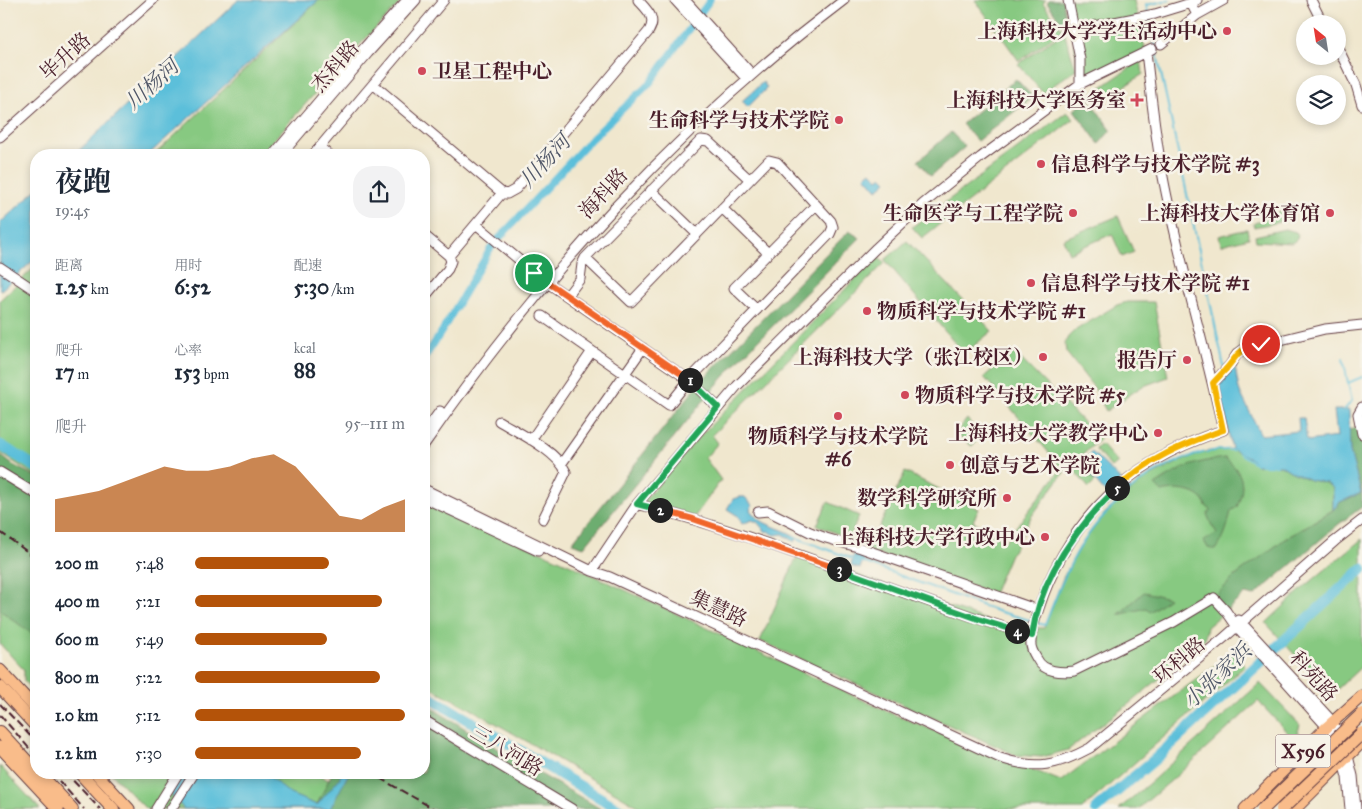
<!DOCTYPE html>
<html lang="zh">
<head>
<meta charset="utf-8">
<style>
  :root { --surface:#fff; --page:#f2f2f3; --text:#1f2937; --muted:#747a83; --accent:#b45309 }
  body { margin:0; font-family:"IM FELL Great Primer","Noto Serif SC",serif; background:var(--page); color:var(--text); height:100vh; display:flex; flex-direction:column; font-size:19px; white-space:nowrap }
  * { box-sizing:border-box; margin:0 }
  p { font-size:16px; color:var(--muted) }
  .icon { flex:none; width:28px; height:28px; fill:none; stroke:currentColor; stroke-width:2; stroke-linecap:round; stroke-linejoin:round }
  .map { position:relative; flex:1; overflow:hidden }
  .details { position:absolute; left:30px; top:149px; width:400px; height:630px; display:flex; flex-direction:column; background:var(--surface); border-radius:20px; box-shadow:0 2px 8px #0003 }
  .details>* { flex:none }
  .needle { width:32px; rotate:330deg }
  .tools { position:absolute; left:1296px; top:15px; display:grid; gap:10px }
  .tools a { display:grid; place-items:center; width:50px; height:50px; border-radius:50%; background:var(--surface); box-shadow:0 2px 8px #0003; font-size:25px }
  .pin { position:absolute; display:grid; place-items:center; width:42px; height:42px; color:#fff; margin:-21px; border:2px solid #fff; border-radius:50%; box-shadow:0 1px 5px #0007 }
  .km { position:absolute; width:25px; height:25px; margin:-12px; border-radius:50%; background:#222; color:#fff; font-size:14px; line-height:25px; text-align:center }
  .round { display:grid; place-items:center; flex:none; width:52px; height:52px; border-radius:20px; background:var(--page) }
  .head { display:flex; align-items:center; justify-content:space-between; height:85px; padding:0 25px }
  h1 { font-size:28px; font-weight:700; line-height:38px }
  .stats { display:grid; grid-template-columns:repeat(3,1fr); gap:8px; height:85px; padding:5px 25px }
  .stats div { display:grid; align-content:center }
  .stats b { font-size:21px; font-weight:700 }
  .stats small { font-size:14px; font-weight:400 }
  .stats p { font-size:14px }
  .chart { height:140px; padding:10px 25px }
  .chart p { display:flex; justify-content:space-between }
  .chart svg { width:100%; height:90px; margin-top:5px; fill:var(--accent); opacity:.7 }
  ul { padding:0 25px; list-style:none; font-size:16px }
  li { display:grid; grid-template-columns:80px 60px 1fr; align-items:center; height:38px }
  li i { height:12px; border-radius:6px; background:var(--accent) }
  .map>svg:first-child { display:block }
</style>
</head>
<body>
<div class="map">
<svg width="1362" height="809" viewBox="0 0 1362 809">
  <rect width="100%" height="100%" fill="#f7f3e8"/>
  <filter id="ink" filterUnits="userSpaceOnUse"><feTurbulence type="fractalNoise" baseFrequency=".02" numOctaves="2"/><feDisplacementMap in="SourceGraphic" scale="10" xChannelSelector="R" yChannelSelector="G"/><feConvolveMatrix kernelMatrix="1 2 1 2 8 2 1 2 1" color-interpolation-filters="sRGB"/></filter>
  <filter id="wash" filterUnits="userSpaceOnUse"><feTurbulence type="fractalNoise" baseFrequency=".0096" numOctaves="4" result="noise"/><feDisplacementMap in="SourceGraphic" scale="20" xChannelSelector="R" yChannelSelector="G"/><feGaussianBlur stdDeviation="1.12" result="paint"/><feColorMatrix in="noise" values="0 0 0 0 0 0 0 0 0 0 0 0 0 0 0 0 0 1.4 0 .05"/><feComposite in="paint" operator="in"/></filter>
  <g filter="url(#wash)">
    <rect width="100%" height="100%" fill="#f0e7ce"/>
    <path fill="#87c981" stroke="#687456" d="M319,0H403L342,63L260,155H154Z
      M975,0H1046L1043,3L1063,30L1019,61Z
      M1068,0H1135L1134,1L1146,52L1080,84Z
      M1064,32L1076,69L1043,93L1018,64Z
      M1141,60L1143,74L1100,103L1093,93Z
      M1067,112L1074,119L922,238L912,227Z
      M1288,207L1293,212C1287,224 1266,224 1254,227L1253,224Z
      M1118,216L1134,252L1122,257L1112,234L1069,253L1063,239Z
      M1247,229L1249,238L1221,245L1219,236Z
      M1285,229L1296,232L1298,235L1297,239L1292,243L1256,241L1255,236Z
      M907,241L992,331L964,354L885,260Z
      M877,257L885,263L712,435L718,443L705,458L721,480L693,519L643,502L701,435Z
      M36,266V476L0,453V300Z
      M1127,302H1154L1168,377L1141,387L1106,411L1095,389L1066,352L1065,343L1068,337L1074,331L1117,305Z
      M1013,351L1100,439L1065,471L1031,517L1013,551L1010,554L993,594L868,551L905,472L979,509L973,521L1005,541L1062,468L984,377Z
      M967,419L981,436L972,446L955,434Z
      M1101,444L1118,463L1112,468L1095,449Z
      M1232,449L1248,457L1257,465H1281L1290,471L1310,480L1326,483L1333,488V510L1285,539L1226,611L1207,627L1205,638L1199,646L1130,703L1068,750L1042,757L1016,755L760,641L798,554L1032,636L1033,628H1044L1063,578L1079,548L1105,513L1145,479L1181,461L1207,451Z
      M1080,463L1095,482L1089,488L1073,469Z
      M828,502L859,516L849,539L817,525Z
      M424,503L558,559L895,715L1061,781L1234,651L1245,666L1082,809H643L473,710L424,684Z
      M1362,539V666L1331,695L1266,623L1303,588Z
      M0,567L36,589V694L24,681V670L0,644Z
      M1260,683L1300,725L1295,741L1258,701L1180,773L1138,809H1119L1154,779Z
      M0,766L40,809H0Z
      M111,773H316L377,809H146Z"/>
    <path fill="#6dad6f" stroke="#5c664d" d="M1049,0H1063L1066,30L1047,2Z
      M1016,79L1033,97L977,141L962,124Z
      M1089,99L1111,130L1099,144L1074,110Z
      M951,132L965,147L931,176L918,161Z
      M849,231L860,238L740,359L715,387L584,547L572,543L701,381Z
      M1362,426V507L1339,524L1254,596L1245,594L1226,611L1214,598L1234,577L1285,539L1333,510L1340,502L1361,493L1350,451L1349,429Z
      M0,455L13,465L36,477V637L0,610Z
      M1225,458C1243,473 1246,484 1237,507L1231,511C1228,525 1225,537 1216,550L1208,548L1204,541L1217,533L1211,524L1207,514L1211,510L1206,506C1202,490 1176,488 1162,492L1155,485C1181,468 1193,462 1225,458Z
      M1144,592L1169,598L1150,612L1146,608L1118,615Z
      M424,703L511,757L601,809H315L332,773L424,772Z"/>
    <path fill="#5bbfda" stroke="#526f82" d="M238,0H319L148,155H74Z
      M763,82L767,88L748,107L742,101Z
      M871,171L878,179L882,176L887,181L877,190L865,176Z
      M36,190V258L0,291V223Z
      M1230,367H1235L1239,390L1261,435L1299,431L1298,418H1304L1307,441L1337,437L1334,410H1349L1350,451L1361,493L1340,502L1333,510V488L1326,483L1310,480L1290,471L1281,465H1257L1248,457L1232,449L1218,385L1223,381L1222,377Z
      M1092,452L1131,490L1115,504L1080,463Z
      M740,497H745L752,505L750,510C761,526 778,526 795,536L797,538L795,542L783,534L775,535L768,531L766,532L757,522L752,520L742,524L738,516L727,509L733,499Z
      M854,554L864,557L860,569L851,566Z
      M146,773H256L269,776L290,794L317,805L339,779L341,773H349L330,809H184L172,796V782L162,776Z"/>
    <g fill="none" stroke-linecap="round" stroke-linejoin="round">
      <path stroke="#5bbfda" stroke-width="2" d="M1148,13L1146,5L1170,0
        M1149,17L1224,367
        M1343,358L1348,383
        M1344,410L1352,401L1348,383L1362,377
        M1239,453L1256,464
        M1261,465H1276
        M1131,490C1153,469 1202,447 1233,450
        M797,538L853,559
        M860,561L997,611L1033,621
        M1037,623L1045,625C1062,580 1079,536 1116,504"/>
      <path stroke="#5bbfda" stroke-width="7" d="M424,359L442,331L492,246L590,140L650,83L710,0"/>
      <path stroke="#5bbfda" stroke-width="11" d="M0,445L36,467
        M424,694L619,809
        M1096,809L1154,760L1362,569"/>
    </g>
  </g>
  <g filter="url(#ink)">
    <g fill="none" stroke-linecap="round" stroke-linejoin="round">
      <defs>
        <path id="minor" d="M675,0L743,75L749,77
          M685,0L748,70L749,77
          M1068,0L1080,59V84
          M1311,0L1323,24
          M1197,15L1224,0
          M1074,30L1155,14L1191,3
          M1161,44L1197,15L1191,3L1197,0
          M1338,48L1356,85L1362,105
          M1146,52C1151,94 1155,136 1163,177C1179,262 1205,346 1223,430C1174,447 1133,468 1097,507C1071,536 1051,571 1039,608C1035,619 1031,630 1031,642C1030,648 1034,654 1037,659C1043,672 1062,673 1074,671L1174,622L1214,598L1226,611L1237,627L1327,727L1336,746
          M373,84L502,193L507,194L516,189L649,31C657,18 647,10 638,0
          M0,137L153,0
          M320,147L329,155
          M273,155L363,49L407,0
          M281,155L368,53L416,0
          M313,155L444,0
          M651,190L697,234
          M722,208L768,253
          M476,224L542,279L689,380L718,407
          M424,235L449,256L451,261L448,269L424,298
          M449,256L502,193
          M0,267L36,291
          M567,296L580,279L582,264L585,258L701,140L708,141L749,179
          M757,310L734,288L816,205
          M542,316L669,405L689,380L830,234L833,227L831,221L777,162L769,160L631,302L585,258
          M1213,383L1230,365L1237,354L1244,349L1325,329L1362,325
          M1362,407L1358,414L1362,434
          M499,421C519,433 557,451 566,472L543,519
          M424,433L440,411
          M531,440L592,351
          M424,445C544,273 677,127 844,0
          M562,463L643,348
          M0,472L36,494
          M424,489L592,571L610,577L1000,758C1036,770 1057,766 1090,748L1225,637L1335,541L1362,520
          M424,498L538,551
          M637,504C772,538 899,596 1032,636
          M758,512L768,511L810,532L826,538L861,548L1038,610
          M592,571L637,504L737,386L876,248L923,204L981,157L1080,84L1152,49
          M1239,620L1333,722L1348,756L1353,776L1356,809
          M424,720L572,809
          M1342,758L1347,777L1350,809
          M156,809L179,772
          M171,809L195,772"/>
        <path id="major" d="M0,670L36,709
          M0,747L58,809
          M95,772L129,809
          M1245,809L1327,727L1362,696
          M1295,809L1362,742"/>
        <path id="highway" d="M0,687L36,726
          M0,732L36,771
          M38,772L72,809
          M79,772L113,809"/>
      </defs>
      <use href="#minor" stroke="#633d43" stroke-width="11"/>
      <use href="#major" stroke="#633d43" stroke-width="13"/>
      <use href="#highway" stroke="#633d43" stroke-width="14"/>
      <use href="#minor" stroke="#fff" stroke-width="9"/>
      <use href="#major" stroke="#f9bc8a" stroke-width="11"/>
      <use href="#highway" stroke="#f9bc8a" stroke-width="12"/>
      <path stroke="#4a1f2b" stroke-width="2" stroke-dasharray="8 4" stroke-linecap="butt" d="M0,532L36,558
        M0,704L36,742
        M0,715L36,756
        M51,772L84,809
        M65,772L100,809
        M369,772L434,809"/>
      <defs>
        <path id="highway-bridge" d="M1263,809L1362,714
          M1282,809L1362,733"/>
      </defs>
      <use href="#highway-bridge" stroke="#633d43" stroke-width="14" stroke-linecap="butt"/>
      <use href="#highway-bridge" stroke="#f9bc8a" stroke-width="12"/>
    </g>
  </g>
  <g fill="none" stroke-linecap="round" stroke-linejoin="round" filter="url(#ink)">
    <defs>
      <path id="split-1" d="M534,273L690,380"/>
      <path id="split-2" d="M660,510L637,504L718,407L690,380"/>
      <path id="split-3" d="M660,510L693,519L839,569"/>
      <path id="split-4" d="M839,569L984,621L1017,631"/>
      <path id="split-5" d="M1017,631L1032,636C1040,578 1077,527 1117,488"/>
      <path id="split-6" d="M1117,488C1147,459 1184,444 1223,430L1213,383L1226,369"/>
      <path id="split-7" d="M1226,369L1238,354L1244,349L1261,344"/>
    </defs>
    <use href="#split-1" stroke="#fff" stroke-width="10"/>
    <use href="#split-2" stroke="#fff" stroke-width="10"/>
    <use href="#split-3" stroke="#fff" stroke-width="10"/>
    <use href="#split-4" stroke="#fff" stroke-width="10"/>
    <use href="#split-5" stroke="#fff" stroke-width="10"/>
    <use href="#split-6" stroke="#fff" stroke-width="10"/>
    <use href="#split-7" stroke="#fff" stroke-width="10"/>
    <use href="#split-1" stroke="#f0652b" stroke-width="6"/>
    <use href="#split-2" stroke="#22a559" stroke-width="6"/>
    <use href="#split-3" stroke="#f0652b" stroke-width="6"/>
    <use href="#split-4" stroke="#22a559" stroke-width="6"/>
    <use href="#split-5" stroke="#22a559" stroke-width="6"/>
    <use href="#split-6" stroke="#f5b400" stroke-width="6"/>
    <use href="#split-7" stroke="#f5b400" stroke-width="6"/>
  </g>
  <g fill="#d1495b" stroke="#f7f3e8" stroke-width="2">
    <circle cx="1227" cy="31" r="5"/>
    <circle cx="422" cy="71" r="5"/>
    <path d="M1134.5 92.5h5v5h5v5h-5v5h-5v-5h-5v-5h5z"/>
    <circle cx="839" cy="120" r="5"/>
    <circle cx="1041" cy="164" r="5"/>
    <circle cx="1073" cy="213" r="5"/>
    <circle cx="1330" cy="213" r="5"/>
    <circle cx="1031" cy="283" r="5"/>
    <circle cx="867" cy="311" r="5"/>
    <circle cx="1043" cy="357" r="5"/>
    <circle cx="1187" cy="360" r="5"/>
    <circle cx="905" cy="395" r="5"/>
    <circle cx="838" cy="416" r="5"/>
    <circle cx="1158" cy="433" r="5"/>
    <circle cx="950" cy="465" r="5"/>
    <circle cx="1007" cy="498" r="5"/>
    <circle cx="1045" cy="537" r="5"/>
  </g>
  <g text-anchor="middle" stroke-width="5" stroke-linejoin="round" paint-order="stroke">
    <rect fill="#f7f3e8" stroke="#7e5f64" stroke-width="1" x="1275.5" y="734.5" width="55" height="33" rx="4"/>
    <g font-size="19" font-weight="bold" fill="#4a1f2b">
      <text x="1303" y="758">X596</text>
    </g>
    <g font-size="20" font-weight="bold" fill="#4a1f2b" stroke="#f7f3e8" text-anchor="end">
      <text x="1217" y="38">上海科技大学学生活动中心</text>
      <text x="432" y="78" text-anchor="start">卫星工程中心</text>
      <text x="1126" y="107">上海科技大学医务室</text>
      <text x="829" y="127">生命科学与技术学院</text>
      <text x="1051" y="171" text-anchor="start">信息科学与技术学院 #3</text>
      <text x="1063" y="220">生命医学与工程学院</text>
      <text x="1320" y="220">上海科技大学体育馆</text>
      <text x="1041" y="290" text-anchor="start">信息科学与技术学院 #1</text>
      <text x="877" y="318" text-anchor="start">物质科学与技术学院 #1</text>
      <text x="1033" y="364">上海科技大学（张江校区）</text>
      <text x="1177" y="367">报告厅</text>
      <text x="915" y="402" text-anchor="start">物质科学与技术学院 #5</text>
      <text x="1148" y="440">上海科技大学教学中心</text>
      <text x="838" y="443" text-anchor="middle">物质科学与技术学院<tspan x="838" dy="23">#6</tspan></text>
      <text x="960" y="472" text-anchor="start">创意与艺术学院</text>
      <text x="997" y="505">数学科学研究所</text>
      <text x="1035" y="544">上海科技大学行政中心</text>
    </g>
    <g font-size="20" fill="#4a1f2b" stroke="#f7f3e8">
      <text transform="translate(65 56) rotate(-42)" y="7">毕升路</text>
      <text transform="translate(335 66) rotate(-49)" y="7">杰科路</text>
      <text transform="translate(603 193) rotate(-47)" y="7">海科路</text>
      <text transform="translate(719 608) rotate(25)" y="7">集慧路</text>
      <text transform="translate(1179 660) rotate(-40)" y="7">环科路</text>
      <text transform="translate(1314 676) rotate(48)" y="7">科苑路</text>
      <text transform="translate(507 750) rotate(31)" y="7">三八河路</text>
    </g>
    <g font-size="21" font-style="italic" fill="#505768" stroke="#f7f3e8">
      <text transform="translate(152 84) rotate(-42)" y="7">川杨河</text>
      <text transform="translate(545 161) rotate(-47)" y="7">川杨河</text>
      <text transform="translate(1217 676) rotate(-43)" y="7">小张家浜</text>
    </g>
  </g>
</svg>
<div class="tools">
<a><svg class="needle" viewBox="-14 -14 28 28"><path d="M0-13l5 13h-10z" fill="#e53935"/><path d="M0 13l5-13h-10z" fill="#747a83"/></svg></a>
<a><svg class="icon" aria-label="layers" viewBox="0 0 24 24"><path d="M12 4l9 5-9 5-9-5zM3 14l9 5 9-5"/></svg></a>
</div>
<div class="pin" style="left:534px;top:273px;background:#1e9e55"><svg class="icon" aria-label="arrive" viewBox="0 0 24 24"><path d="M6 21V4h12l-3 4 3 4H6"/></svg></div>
<div class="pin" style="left:1261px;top:344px;background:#d93025"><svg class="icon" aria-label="check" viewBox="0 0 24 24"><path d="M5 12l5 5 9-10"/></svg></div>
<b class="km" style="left:690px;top:380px">1</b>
<b class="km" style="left:660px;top:510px">2</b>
<b class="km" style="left:839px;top:569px">3</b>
<b class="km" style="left:1017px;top:631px">4</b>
<b class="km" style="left:1117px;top:488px">5</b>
<section class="details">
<div class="head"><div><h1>夜跑</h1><p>19:45</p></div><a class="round"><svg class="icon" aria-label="share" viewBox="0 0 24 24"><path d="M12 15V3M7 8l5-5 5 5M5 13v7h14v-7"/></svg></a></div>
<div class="stats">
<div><p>距离</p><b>1.25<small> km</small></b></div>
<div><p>用时</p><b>6:52</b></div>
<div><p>配速</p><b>5:30<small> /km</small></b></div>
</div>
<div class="stats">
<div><p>爬升</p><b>17<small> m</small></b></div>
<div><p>心率</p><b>153<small> bpm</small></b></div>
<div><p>kcal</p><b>88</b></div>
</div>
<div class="chart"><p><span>爬升</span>95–111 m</p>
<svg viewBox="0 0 160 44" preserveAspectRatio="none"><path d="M0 44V28L10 26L20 24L30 20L40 16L50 12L60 14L70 14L80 12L90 8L100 6L110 12L120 24L130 36L140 38L150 32L160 28V44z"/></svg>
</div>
<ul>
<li><b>200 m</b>5:48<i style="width:64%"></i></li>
<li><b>400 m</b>5:21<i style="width:89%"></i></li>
<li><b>600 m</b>5:49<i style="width:63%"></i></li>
<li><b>800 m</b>5:22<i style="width:88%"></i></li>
<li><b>1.0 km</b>5:12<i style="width:100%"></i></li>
<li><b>1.2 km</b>5:30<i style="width:79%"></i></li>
</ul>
</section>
</div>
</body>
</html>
